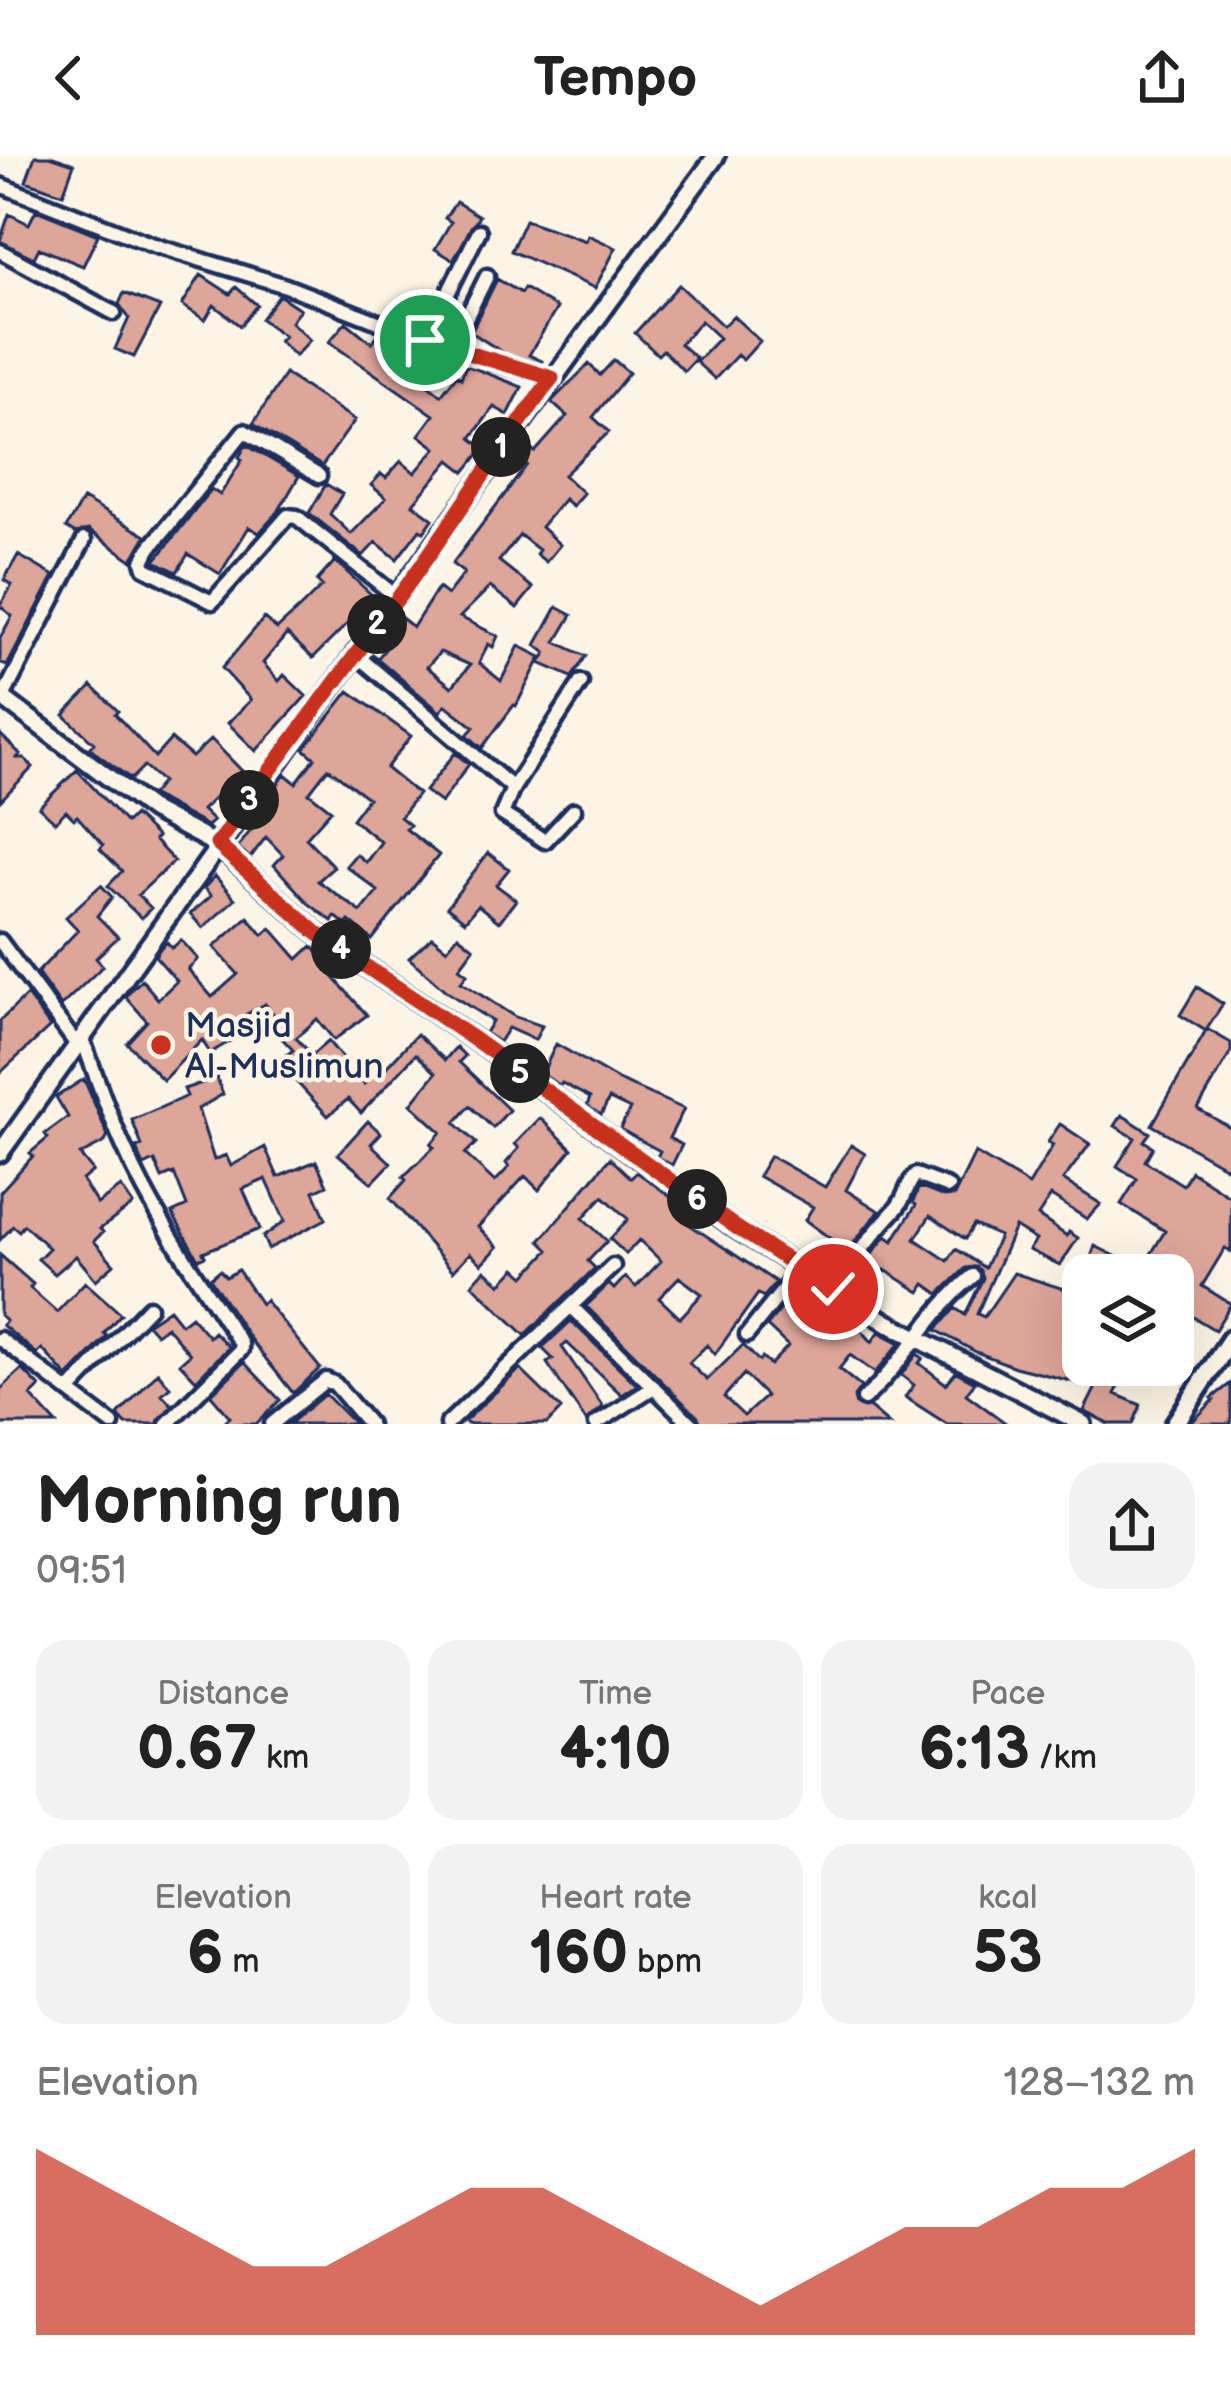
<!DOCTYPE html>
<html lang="en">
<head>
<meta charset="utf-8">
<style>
  :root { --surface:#fff; --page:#f2f2f2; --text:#222; --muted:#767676; --accent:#c8321e }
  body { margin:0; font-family:"Balsamiq Sans",sans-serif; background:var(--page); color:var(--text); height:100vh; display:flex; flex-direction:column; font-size:45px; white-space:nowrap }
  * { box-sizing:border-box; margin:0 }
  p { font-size:39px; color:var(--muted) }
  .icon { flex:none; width:66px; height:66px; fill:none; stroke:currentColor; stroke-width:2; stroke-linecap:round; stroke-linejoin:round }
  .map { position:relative; height:1268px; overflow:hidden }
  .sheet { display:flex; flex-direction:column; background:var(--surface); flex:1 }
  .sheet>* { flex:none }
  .fabs { position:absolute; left:1062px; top:1098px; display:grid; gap:24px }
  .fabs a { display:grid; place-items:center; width:132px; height:132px; border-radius:24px; background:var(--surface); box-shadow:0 12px 48px #0002; font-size:60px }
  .pin { position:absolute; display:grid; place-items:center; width:102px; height:102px; color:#fff; margin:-51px; border:6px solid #fff; border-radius:50%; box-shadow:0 3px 12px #0007 }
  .km { position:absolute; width:60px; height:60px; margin:-30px; border-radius:50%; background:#222; color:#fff; font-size:33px; line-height:60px; text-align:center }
  .round { display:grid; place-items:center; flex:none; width:126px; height:126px; border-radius:36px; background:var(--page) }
  .overview { display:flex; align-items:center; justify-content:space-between; height:204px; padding:0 36px }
  h1 { font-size:66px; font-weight:800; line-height:90px }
  .figures { display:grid; grid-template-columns:repeat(3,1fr); gap:18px; height:204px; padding:12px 36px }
  .figures div { display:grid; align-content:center; border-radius:30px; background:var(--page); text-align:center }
  .figures b { font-size:60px; font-weight:800 }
  .figures small { font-size:33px; font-weight:400 }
  .figures p { font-size:33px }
  .chart { height:336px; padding:24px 36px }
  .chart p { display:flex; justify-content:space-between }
  .chart svg { width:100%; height:216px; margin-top:12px; fill:var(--accent); opacity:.7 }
  header { display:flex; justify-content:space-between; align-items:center; height:156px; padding:0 36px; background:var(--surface); font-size:54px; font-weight:800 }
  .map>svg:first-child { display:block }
</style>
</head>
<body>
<header><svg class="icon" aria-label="back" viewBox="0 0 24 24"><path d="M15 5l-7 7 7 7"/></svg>Tempo<svg class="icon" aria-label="share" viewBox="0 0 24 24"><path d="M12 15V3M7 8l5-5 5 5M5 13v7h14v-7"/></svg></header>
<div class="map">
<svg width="1231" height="1268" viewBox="0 0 1231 1268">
  <rect width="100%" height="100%" fill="#fcf5e5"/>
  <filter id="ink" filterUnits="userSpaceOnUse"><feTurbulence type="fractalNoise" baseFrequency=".00833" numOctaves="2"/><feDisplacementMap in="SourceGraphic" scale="24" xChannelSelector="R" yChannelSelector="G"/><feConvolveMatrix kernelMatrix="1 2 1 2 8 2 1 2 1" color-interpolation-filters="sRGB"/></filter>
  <g filter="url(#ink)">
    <path fill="#dea599" stroke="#1b2f5e" stroke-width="3" fill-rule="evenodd" d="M35,0H50L74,8L63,38L26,25Z
      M456,46L479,60L453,104L435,93L451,66L445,62Z
      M36,54L98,79L83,110L39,92L34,102L0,85L9,58L29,68Z
      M525,64L586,85L588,79L616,92L595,132L511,95Z
      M201,119L230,138L236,131L257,149L240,170L214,149L205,164L182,149Z
      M497,123L521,137L524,132L557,152L529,199L542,205L541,208L505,198L471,176Z
      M679,129L723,170L733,160L760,185L743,204L737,199L715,223L696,206L719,182L701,165L680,188L696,202L684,215L663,194L658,199L635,177Z
      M124,137L160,151L134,201L115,193L129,162L119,148Z
      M279,139L300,153L291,166L310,184L295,200L279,185L284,180L261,163Z
      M346,166L372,187L378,178L396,191L391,199L441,239L457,219L461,222L466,209L522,231L508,259L494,251L471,282L484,292L465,316L450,304L413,348L433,363L424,376L420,373L397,403L376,386L363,400L309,357L326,328L342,338L330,358L351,378L386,342L371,329L381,318L386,322L401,305L415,317L436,292L419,279L434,259L329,186Z
      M614,204L629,217L593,261L609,276L564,319L583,337L572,350L564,343L541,371L560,389L546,406L536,398L539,394L520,379L499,405L533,432L517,452L490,431L460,461L498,480L493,491L488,488L479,507L501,525L519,490L541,501L516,550L514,549L482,592L467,579L474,571L446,549L440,556L371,497L378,502L397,478L389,472L398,459L413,471L438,432L447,439L464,417L452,408L527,309L514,297L523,285L535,296L567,260L551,246L589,208L600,219ZM440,496L470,509L452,531L427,511Z
      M285,218L355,264L322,310L253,268Z
      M246,289L299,320L278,356L259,377L249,371L220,418L188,398L177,416L155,405L211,333L220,339L242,304L239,301Z
      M83,343L146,380L132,404L88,374L76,378L66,372Z
      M18,399L54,420L7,510L0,506V482L12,460L0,450L12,429L4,424Z
      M335,405L374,441L313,502L287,478L263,507L279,525L284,519L306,540L256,595L228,567L251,544L222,512L264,462L277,473L303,449L322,430L317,425Z
      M557,451L572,459L556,486L586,500L572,521L540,507L546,497L536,489Z
      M92,530L118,555L115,558L155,601L171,583L192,601L211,583L242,615L202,654L213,665L207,670L151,639L162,626L144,610L131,623L97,598L90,591L94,587L64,559Z
      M349,535L411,580L386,612L418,638L400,661L410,669L406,673L439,699L372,784L349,765L346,769L335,760L332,765L308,747L274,709L283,699L266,681L250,702L238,691L258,665L255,660L263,648L277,638L273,635L285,618L296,627L315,602L304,593ZM328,612L368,642L352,663L381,686L366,706L356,698L346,710L378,735L361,756L318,725L334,711L306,682L331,654L309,637Z
      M0,578L20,598L17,602H24L33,611L0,645Z
      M455,597L469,608L441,647L425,635Z
      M77,614L126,667L134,659L157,681L154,684L174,705L138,739L151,752L141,762L108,730L122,715L100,693L103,689L77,660L74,663L66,655L55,666L39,651Z
      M488,697L509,713L496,729L516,744L499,766L478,749L465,765L447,751Z
      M215,720L235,743L203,772L190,758L211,740L204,732Z
      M101,729L112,741L97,760L118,781L96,802L103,810L61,850L37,817L78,774L66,761Z
      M248,761L263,779L271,772L298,803L312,790L332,813L329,816L367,859L334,884L317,863L296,882L312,899L328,885L364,928L376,916L379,919L417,878L445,904L456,891L465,900L459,906L509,954L493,972L470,950L455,967L476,987L465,998L495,1026L509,1011L506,1007L519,992L515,988L540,962L572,993L539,1034L525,1020L478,1071L498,1091L482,1108L470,1097L453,1115L390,1042L406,1024L403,1021L434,991L431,988L441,976L411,948L436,917L416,898L361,957L348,943L328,960L292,921L300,914L287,899L293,894L276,876L283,869L265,848L227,869L234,883L210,897L202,884L163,924L127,887L147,865L126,841L132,833L142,824L158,843L177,825L155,800L162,790L167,786L172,792L181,784L198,803L188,813L212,841L238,818L214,791Z
      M458,779L474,792L459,812L467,818L461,826L515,861L542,870L535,884L508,872L499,886L485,877L492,865L447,836L409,802L432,781L447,793Z
      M1197,831L1223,848L1207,873L1231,887V896L1198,953L1231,972V1014L1152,969L1206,875L1180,859Z
      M27,839L50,871L0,917V865Z
      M556,888L618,924L684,953L669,982L682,989L672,1009L657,1001L660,995L620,973L630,953L609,943L601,959L587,950L590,942L562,927L560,930L542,918Z
      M217,922L223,938L198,953L214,1004L226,999L231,1010L265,991L278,1021L316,1005L327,1029L314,1035L326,1063L268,1093L263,1081L285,1065L266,1023L243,1033L260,1073L203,1096L205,1100L198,1103L172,1057L187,1050L174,1017L162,1022L155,1005L144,1010L136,992L142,990L132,964L187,940L184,933Z
      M84,923L108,980L105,986L80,999L93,1015L82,1024L97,1048L121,1031L133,1049L100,1073L103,1076L94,1085L114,1108L96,1124L76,1100L55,1118L38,1103L49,1092L24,1069L19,1075L13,1070L0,1084V1036L33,1000L30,997L48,982L45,978L68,961L56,941Z
      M1122,959L1150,977L1144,985L1153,991L1145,1005L1183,1029L1191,1015L1231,1041V1096L1225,1092L1202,1130L1231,1148L1215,1174L1173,1149L1174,1119H1101L1104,1111L1089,1107L1095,1090L1140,1112L1144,1106L1176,1114L1151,1098L1165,1075L1121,1048L1137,1023L1117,1010L1135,982L1115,970Z
      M368,965L381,977L371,988L391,1007L372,1027L338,998Z
      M1060,968L1090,988L1063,1024L1101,1048L1087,1063L1051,1040L1038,1060L1067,1080L1069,1076L1078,1082L1060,1109L1029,1094L1036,1084L1015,1071L977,1158L984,1161L1014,1117L1083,1139V1228L1015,1211L976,1196L936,1174L955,1152L965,1159L983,1122L977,1111L966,1112L939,1138L925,1128L920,1136L885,1114L876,1130L866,1124L861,1131L851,1125L886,1080L893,1085L916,1049L913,1046L919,1031L944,1041L954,1040L975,997L1029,1029L1053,989L1048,986ZM930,1060L965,1083L974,1069L999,1080L985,1112L956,1093L948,1105L915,1083Z
      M851,989L865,998L846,1034L879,1055L847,1095L805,1064L813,1051L758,1020L770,1000L825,1031Z
      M610,1002L631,1022L637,1016L677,1045L682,1049L677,1053L687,1067L776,1126L764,1141L758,1138L715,1198L707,1189L689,1207L707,1224L743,1189L759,1205L762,1202L770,1209L788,1190L767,1170L802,1127L810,1133L796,1148L815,1165L832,1146L844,1154L872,1186L879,1176L900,1187L875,1217L850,1199L839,1213L861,1231L854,1241L856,1249L870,1252L889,1268H701L698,1261L586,1150L609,1128L614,1133L625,1121L636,1131L661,1105L639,1084L626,1098L610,1083L628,1063L603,1040L583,1062L607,1085L588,1105L595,1112L525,1179L472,1128L485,1114L501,1128L516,1112L525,1120L549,1094L540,1085ZM679,1121L702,1138L680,1162L659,1142ZM744,1218L766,1240L744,1260L724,1241Z
      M0,1099L33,1128L30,1132L57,1156L85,1126L121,1158L104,1177L107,1180L68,1221L42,1193L37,1198L2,1169L6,1165L0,1159Z
      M220,1114L226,1121L238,1114L261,1148L265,1144L320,1212L293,1237L250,1183L210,1122Z
      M169,1153L181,1168L191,1160L209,1181L214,1176L229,1191L196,1224L180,1207L190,1198L166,1170L156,1178L147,1168Z
      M571,1165L637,1229L622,1239L567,1187L562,1191L603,1251L586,1265L547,1207L553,1203L542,1192Z
      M917,1198L923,1202L919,1207L946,1228L956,1216L975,1226L966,1238L1007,1268H947L905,1241L914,1229L901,1219Z
      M244,1206L280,1244L256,1268H222L230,1261L211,1239Z
      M1107,1209L1126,1216L1115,1238L1141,1249L1133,1268H1109L1084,1255Z
      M22,1213L40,1231L31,1240L57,1268H0V1234Z
      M520,1213L561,1253L547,1268H467L465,1265Z
      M158,1216L170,1231L162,1238L172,1249L157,1268H126L118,1259Z
      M1231,1227V1268H1190L1214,1244L1212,1242Z
      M325,1238L355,1268H290L307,1253Z"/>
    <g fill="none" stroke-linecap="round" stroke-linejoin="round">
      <defs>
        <path id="minor" d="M0,29L153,89L286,130L450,194L552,222
          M0,95L114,157
          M425,184L479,75
          M450,194L487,120
          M319,320L244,275L149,393L143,405L145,412L212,446L288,360L297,361L398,442
          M354,497L513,632
          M3,541L84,384
          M574,654L545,685L502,658L513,632L581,526
          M0,785L77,889
          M82,882C95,917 107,953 122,987C153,1059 198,1123 241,1188V1194L167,1268
          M833,1133C853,1104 872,1078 896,1053C906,1042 906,1028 916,1019L948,1031
          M572,1151L691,1268
          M747,1179L800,1113
          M0,1183L112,1268
          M69,1235L149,1151
          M864,1243C905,1206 930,1155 973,1120
          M272,1268L326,1224L335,1228L369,1268
          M447,1268L613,1110
          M596,1268L654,1231"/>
        <path id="tertiary" d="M0,540L153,655L217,689L318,778L478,886L737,1073L888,1167L1083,1268
          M0,997C238,664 473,330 716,0"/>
        <path id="secondary" d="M1175,1268L1231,1183"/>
      </defs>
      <use href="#minor" stroke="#1b2f5e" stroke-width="21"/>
      <use href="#tertiary" stroke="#1b2f5e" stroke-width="24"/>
      <use href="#secondary" stroke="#1b2f5e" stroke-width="26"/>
      <use href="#minor" stroke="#fcf5e5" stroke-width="12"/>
      <use href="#tertiary" stroke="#fcf5e5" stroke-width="15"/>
      <use href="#secondary" stroke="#fcf5e5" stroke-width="16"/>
    </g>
  </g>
  <g fill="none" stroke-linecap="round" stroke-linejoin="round" filter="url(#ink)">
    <defs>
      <path id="route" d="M425,184L552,222C498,294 451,370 398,442C337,524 276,605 217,688L318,778L478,886L737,1072L833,1133"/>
    </defs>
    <use href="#route" stroke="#fff" stroke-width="24"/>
    <use href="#route" stroke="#c8321e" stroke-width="15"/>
  </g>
  <circle fill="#c8321e" stroke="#fcf5e5" stroke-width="4.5" cx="161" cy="889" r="12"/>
  <g text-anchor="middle" stroke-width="9" stroke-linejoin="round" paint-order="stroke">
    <g font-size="36" fill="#1b2f5e" stroke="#fcf5e5" text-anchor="start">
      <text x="185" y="881">Masjid<tspan x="185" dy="41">Al-Muslimun</tspan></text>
    </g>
  </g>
</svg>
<div class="fabs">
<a><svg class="icon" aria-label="layers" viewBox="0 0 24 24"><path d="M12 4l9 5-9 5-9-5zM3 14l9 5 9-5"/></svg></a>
</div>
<div class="pin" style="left:425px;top:184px;background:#1e9e55"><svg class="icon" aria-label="arrive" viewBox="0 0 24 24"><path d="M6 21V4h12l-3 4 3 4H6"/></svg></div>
<div class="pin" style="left:833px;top:1133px;background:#d93025"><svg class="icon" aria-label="check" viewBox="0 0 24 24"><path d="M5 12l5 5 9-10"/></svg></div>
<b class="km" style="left:501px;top:291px">1</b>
<b class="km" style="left:377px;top:468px">2</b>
<b class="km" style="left:249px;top:644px">3</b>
<b class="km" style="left:341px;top:793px">4</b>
<b class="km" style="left:520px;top:917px">5</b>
<b class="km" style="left:697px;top:1043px">6</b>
</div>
<section class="sheet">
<div class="overview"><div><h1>Morning run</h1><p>09:51</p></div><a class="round"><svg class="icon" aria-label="share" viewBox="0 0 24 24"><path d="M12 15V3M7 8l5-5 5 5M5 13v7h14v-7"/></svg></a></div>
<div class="figures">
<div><p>Distance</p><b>0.67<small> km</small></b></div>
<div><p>Time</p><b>4:10</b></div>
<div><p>Pace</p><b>6:13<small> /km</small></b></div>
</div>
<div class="figures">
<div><p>Elevation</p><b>6<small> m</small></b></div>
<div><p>Heart rate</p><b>160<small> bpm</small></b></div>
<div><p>kcal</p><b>53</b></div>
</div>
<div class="chart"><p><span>Elevation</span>128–132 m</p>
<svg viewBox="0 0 160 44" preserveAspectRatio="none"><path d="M0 44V6L10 14L20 22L30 30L40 30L50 22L60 14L70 14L80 22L90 30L100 38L110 30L120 22L130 22L140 14L150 14L160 6V44z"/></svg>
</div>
</section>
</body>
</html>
